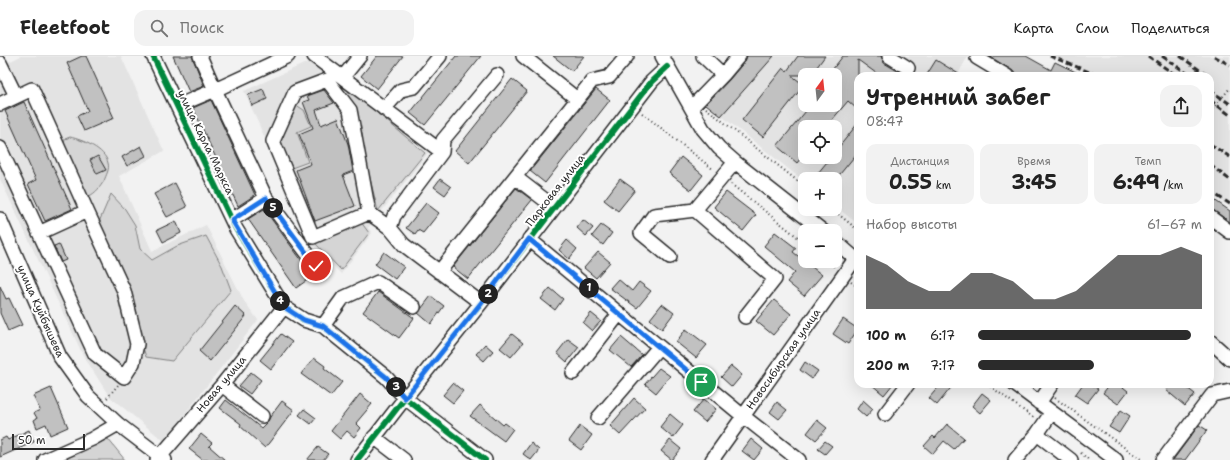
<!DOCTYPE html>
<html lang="ru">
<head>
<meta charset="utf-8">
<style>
  :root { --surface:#fff; --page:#f2f2f2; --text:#222; --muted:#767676; --line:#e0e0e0; --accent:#2b2b2b }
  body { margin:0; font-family:"Shantell Sans",sans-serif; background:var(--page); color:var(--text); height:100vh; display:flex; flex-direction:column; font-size:15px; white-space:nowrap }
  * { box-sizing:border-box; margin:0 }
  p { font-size:13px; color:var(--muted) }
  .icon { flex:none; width:22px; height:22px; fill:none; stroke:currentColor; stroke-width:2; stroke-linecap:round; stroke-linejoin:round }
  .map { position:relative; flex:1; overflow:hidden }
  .drawer { position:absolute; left:854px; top:16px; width:360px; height:316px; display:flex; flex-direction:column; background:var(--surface); border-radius:12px; box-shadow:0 4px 16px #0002 }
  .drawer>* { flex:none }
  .needle { width:26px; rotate:15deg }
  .controls { position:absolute; left:798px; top:12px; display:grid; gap:8px }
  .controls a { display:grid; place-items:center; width:44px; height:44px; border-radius:8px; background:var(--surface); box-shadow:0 4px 16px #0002; font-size:20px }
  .scale { position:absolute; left:12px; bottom:10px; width:73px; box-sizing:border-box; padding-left:4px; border:2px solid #2b2b2b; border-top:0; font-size:11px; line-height:14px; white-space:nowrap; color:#2b2b2b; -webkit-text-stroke:3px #fff; paint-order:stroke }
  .pin { position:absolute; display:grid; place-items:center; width:34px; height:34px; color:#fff; margin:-17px; border:2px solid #fff; border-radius:50%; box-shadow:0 1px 4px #0007 }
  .km { position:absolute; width:20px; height:20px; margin:-10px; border-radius:50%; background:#222; color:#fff; font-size:11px; line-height:20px; text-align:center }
  .round { display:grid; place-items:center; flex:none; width:42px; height:42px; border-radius:12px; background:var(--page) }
  .summary { display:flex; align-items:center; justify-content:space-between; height:68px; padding:0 12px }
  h1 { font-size:22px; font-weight:700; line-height:30px }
  .metrics { display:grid; grid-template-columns:repeat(3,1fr); gap:6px; height:68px; padding:4px 12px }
  .metrics div { display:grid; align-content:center; border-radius:10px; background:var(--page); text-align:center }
  .metrics b { font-size:20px; font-weight:700 }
  .metrics small { font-size:11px; font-weight:400 }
  .metrics p { font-size:11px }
  .chart { height:112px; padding:8px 12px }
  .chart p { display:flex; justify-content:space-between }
  .chart svg { width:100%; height:72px; margin-top:4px; fill:var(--accent); opacity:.7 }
  ul { padding:0 12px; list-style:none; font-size:13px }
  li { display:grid; grid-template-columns:64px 48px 1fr; align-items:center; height:30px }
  li i { height:10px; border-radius:5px; background:var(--accent) }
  header { display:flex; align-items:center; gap:24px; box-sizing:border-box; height:56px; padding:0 20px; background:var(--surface); border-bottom:1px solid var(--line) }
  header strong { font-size:19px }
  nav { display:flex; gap:22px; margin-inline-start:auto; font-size:14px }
  .search { width:280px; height:36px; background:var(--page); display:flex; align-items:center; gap:10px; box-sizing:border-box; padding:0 14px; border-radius:12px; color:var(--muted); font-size:15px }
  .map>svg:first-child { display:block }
</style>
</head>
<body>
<header>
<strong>Fleetfoot</strong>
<div class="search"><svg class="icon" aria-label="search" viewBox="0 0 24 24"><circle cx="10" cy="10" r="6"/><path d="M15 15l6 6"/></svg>Поиск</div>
<nav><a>Карта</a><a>Слои</a><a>Поделиться</a></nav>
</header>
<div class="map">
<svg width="1230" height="404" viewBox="0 0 1230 404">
  <rect width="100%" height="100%" fill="#f2f2f2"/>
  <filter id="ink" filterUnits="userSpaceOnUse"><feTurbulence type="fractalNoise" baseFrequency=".025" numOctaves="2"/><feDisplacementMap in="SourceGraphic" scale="8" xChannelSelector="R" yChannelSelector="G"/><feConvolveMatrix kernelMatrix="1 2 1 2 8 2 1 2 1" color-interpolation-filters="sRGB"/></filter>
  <g filter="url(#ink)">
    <path fill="#e3e3e3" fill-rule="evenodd" d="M21,0H121L164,95L119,120L152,195L206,169L244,245L258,264L164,385L109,340L83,299L0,123V10Z
      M745,0H968L957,20H858V168L835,150V123H805V126L704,46ZM805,19H835V49H805ZM805,71H835V101H805Z
      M1052,0H1230V151L1210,137V20H1097Z
      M315,3L428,97L368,172L372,177L341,218L313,190L244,35Z"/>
    <path fill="#d5d5d5" stroke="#808080" d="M350,34L425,97L378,155L353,53L343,42Z
      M293,47L304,54L311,70L297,76L308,106L286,114L275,87Z
      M70,81C83,84 105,93 108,107C110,113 106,119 104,125C100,131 96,137 89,140L83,139L75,112L64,89L65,83Z
      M111,138L125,153L135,169L140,193L152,204L177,190L206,180L222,210L231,234L172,305L146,301L135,268L124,218L99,166Z
      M361,166L369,177L341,214L313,185Z
      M108,383L125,404H61Z"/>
    <path fill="#c1c1c1" stroke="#2b2b2b" d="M82,0H86L114,62L84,75L77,60L88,55L67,7Z
      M173,0H192L204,30L189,36Z
      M377,0H403L377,33L361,20Z
      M456,0H481L425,69L410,57Z
      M553,0H584L572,15Z
      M747,0H774L721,60L706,48L729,24L745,5Z
      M798,0H825L811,19H791L804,29L763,81L742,64L783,12L787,15Z
      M843,0H881L884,7L901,17L899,20H880L858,4V54L848,45L826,71H805V97L797,107L777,90L811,49H835V19H828Z
      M989,0H1026L1051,14L1055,6L1084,20H1021Z
      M936,4L962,20H926Z
      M512,23L527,35L469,107L455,95Z
      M263,33L267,43L252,50L248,39Z
      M596,33L610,44L545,127L530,115Z
      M324,34L334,47L316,54L321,69L338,62L348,88L353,115L343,119L355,150L315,165L296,114L311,108L299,78L313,72L303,46L309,44L307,40Z
      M211,44L255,139L238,150L193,52Z
      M24,46L72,153L45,165L28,128L36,124L5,55Z
      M858,67V96L836,123H813L831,101H835V96Z
      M141,90L146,100L127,110L122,101Z
      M98,100L106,114L97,118L90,104Z
      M681,101L703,119L691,134L669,117Z
      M440,123L451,131L445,139L434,131Z
      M620,123L635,134L618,155L604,144Z
      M175,127L187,151L167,161L154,138Z
      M516,132L532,144L468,223L453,211Z
      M726,136L756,159L743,175L714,151Z
      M1210,141L1230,155V166L1210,152Z
      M426,147L439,157L423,177L418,174L415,178L406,172Z
      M264,153L313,220L296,232L248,163Z
      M583,164L593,172L586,180L577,172Z
      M176,165L181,177L163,186L157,174Z
      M601,169L612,177L603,189L592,180Z
      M775,176L796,192L793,196L822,219L804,240L787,226L795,216L764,190Z
      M567,184L577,193L569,203L559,194Z
      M59,188L66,204L61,206L54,190Z
      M384,196L404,211L395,223L375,208Z
      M598,196L610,206L596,222L584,212Z
      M618,223L632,235L639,226L651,235L637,252L610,232Z
      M0,230L6,243L9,242L22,269L8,275L0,257Z
      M550,232L563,243L555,254L541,243Z
      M378,236L414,262L399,282L363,256Z
      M431,240L444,250L431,268L418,257Z
      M774,244L791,258L773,279L756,265Z
      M662,248L674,257L662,273L650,263Z
      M235,250L246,260L210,305L199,295Z
      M591,257L601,265L592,275L583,267Z
      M843,263L858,273L848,288L833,278Z
      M686,273L707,289L696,302L676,286Z
      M281,278L292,286L271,313L260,304Z
      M512,278L523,287L511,301L500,292Z
      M621,281L642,299L631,311L610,294Z
      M568,283L579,291L567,306L557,297Z
      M485,288L493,295L484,305L476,298Z
      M314,302L325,310L324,312L342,326L331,340L301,318Z
      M805,306L818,315L812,323L800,314Z
      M731,310L742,319L732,331L721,321Z
      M659,312L670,320L656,337L645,328Z
      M251,316L261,324L250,338L239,330Z
      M453,327L463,335L453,347L443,339Z
      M871,328H893L884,339Z
      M941,328H954L937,349L929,342Z
      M1083,328H1091L1098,333L1087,347L1075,339Z
      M1110,328H1119L1128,335L1118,348L1103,337Z
      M1171,328H1182L1195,338L1185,350L1166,334Z
      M51,332L68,371L50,379L46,368L37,372L34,364L37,362L34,357L40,354L33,340Z
      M982,337L991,344L980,357L972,350Z
      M360,338L372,348L356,367L361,372L354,381L347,375L340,383L331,375Z
      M634,342L645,352L620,379L610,370Z
      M704,343L716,353L705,366L693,356Z
      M226,344L261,372L268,365L270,361L282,345L294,354L265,392L240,370L241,368L220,352Z
      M863,344L873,353L866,361L857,353Z
      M777,346L787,354L779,363L770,356Z
      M480,349L503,369L505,367L513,373L504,385L470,360Z
      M304,353L316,362L311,368L299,359Z
      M1121,354L1130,360L1119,377L1109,371Z
      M670,358L683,369L673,382L660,371Z
      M817,364L827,372L816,384L807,377Z
      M947,368L964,382L954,393L944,385L933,398L924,390L933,380L935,382Z
      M1199,369L1207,374L1185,404H1173Z
      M580,370L592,379L581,394L569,385Z
      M29,374L34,386L0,401V384L6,381L8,384Z
      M201,378L212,387L209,390L225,404H203L189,393Z
      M751,383L763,393L754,404L742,395Z
      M670,384L681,393L672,404L661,395Z
      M825,385L832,390L825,398L818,393Z
      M531,387L539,394L531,404L523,398Z
      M318,391L328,398L323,404H307Z"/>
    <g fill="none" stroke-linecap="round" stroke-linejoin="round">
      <defs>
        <path id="minor" d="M153,0L236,173L284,251L304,264L323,270L386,321L405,342L485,404
          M200,0L215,34L288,0
          M314,0L442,96
          M523,0L577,43
          M662,0L703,73L719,92L735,106L823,175
          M889,0L908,12
          M977,2L1007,20
          M0,7L16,40
          M723,19L739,0
          M343,21L360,0
          M0,48L32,33L87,155
          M177,50L215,34L266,142L232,164
          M691,52L723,19L703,0
          M384,53L401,34L414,31L440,0
          M0,92L95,298L124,321L133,307L137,288L124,235L87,155L39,177
          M735,106L695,154L775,223L745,261
          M515,121L592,25L609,21L627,0
          M266,142L316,209
          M369,157L313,181L273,85L295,36L327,24L350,54L369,157L390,172
          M1210,161L1230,176
          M0,163L60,301L88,340L118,368L165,404
          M529,183L743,360L799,404
          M835,185L858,205
          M670,201L641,177L654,159L695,154
          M439,216L515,121L554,151
          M481,247L404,189L390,172L394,160L442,96L443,84L497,19
          M323,270L343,242L378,226L414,251
          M1210,285L1230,303
          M573,317L619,258
          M1014,328L1116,404
          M222,329L262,360
          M1039,347L1052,328
          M885,358L908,328
          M598,362L659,291
          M1037,378L1071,404
          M374,381L404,404
          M45,404L92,383L118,368
          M157,404L222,329L284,251
          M357,404L405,342L481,247L652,25L667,11
          M712,404L855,203
          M1015,404L1037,378L1052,356
          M1163,404L1212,339L1230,335"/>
      </defs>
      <use href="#minor" stroke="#2b2b2b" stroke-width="16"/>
      <path stroke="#2b2b2b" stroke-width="2" stroke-dasharray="1 3" stroke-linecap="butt" d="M706,52L805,131
        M642,57L714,114
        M731,128L805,187
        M832,153L858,174
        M827,205L836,212
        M851,226L858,231
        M987,328L1034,362
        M107,342L118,329
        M1055,342L1142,404
        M1081,397L1089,404"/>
      <use href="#minor" stroke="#fff" stroke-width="13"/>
      <path stroke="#2b2b2b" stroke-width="3" stroke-dasharray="6 3" stroke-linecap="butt" d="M1050,0L1099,20
        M1148,0L1177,20
        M1162,0L1191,20
        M1180,0L1208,20
        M1214,0L1230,9
        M1210,34L1230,48
        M1210,44L1230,59
        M1210,88L1230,101
        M1210,109L1230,124
        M1210,135L1230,148"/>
      <path stroke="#2b2b2b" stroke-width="2" stroke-dasharray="1 3" stroke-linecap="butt" d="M1210,56L1230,32"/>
      <defs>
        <path id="cycleway" d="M153,0L236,173L284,251L304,264L323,270L386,321L405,342L485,404
          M357,404L405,342L481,247L652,25L667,11"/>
      </defs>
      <use href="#cycleway" stroke="#fff" stroke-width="8"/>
      <use href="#cycleway" stroke="#00873e" stroke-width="6"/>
    </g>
  </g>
  <g fill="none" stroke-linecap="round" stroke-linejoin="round" filter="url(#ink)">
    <defs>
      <path id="route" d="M316,210L266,142L232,164L284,251L304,264L323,270L386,321L405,342L481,247L529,183L701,326"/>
    </defs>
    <use href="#route" stroke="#fff" stroke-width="8"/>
    <use href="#route" stroke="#1a73e8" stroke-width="5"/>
  </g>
  <g text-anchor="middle" stroke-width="4" stroke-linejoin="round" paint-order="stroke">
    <g font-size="11" fill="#2b2b2b" stroke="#fff">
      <text transform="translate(206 86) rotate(64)" y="4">улица Карла Маркса</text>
      <text transform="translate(555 134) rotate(-52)" y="4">Парковая улица</text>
      <text transform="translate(41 255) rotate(66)" y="4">улица Куйбышева</text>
      <text transform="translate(783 303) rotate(-55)" y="4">Новосибирская улица</text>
      <text transform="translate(221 328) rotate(-50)" y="4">Новая улица</text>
    </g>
  </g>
</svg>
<div class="controls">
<a><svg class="needle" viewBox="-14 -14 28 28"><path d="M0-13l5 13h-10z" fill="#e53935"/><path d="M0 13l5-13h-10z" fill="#767676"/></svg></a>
<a><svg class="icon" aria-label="locate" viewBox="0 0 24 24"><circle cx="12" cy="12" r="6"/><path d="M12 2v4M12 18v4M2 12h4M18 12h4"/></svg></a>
<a>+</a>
<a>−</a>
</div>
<div class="scale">50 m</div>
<div class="pin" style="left:701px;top:326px;background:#1e9e55"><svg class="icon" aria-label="arrive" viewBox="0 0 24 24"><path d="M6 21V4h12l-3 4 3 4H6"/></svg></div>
<div class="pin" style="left:316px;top:210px;background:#d93025"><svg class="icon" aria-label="check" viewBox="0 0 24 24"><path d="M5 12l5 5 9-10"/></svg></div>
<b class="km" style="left:589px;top:232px">1</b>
<b class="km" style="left:488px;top:238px">2</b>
<b class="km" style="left:396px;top:331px">3</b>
<b class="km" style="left:280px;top:245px">4</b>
<b class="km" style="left:273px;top:152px">5</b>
<section class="drawer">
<div class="summary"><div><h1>Утренний забег</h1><p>08:47</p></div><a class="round"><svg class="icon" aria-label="share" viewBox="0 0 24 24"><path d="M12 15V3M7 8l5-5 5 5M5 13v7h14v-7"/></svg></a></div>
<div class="metrics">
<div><p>Дистанция</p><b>0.55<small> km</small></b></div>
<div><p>Время</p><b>3:45</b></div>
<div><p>Темп</p><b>6:49<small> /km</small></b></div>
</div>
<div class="chart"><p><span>Набор высоты</span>61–67 m</p>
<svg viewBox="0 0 160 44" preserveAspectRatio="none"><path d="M0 44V11L10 17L20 27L30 33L40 33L50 22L60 22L70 27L80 38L90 38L100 33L110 22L120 11L130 11L140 11L150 6L160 11V44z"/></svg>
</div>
<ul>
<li><b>100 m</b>6:17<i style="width:95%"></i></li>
<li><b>200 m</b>7:17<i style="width:52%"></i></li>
</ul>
</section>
</div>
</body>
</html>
